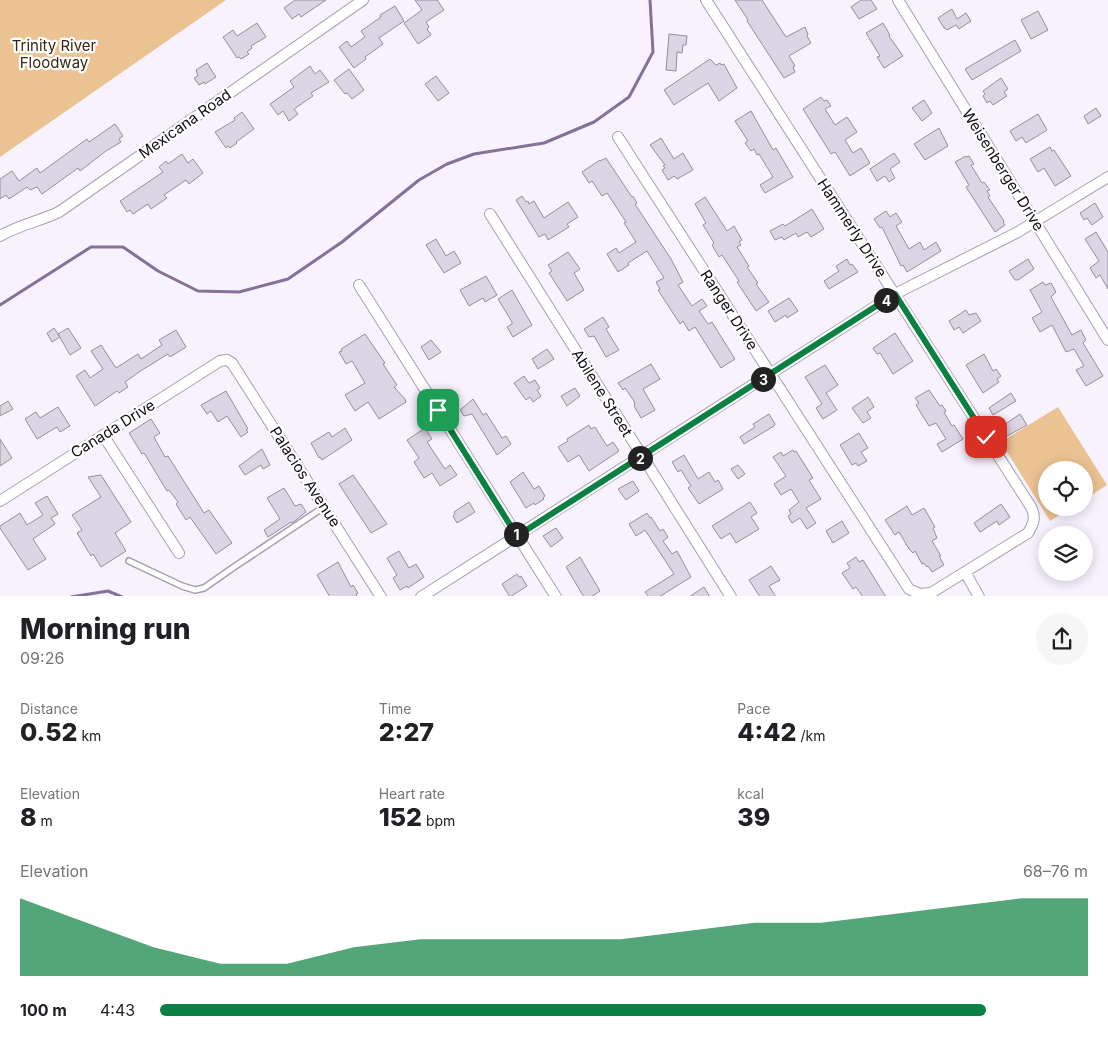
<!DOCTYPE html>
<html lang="en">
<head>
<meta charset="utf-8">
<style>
  :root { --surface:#fff; --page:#f6f6f6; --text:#202124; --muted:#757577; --accent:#0b8043 }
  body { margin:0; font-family:Inter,sans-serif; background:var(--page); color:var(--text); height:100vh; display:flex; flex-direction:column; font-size:19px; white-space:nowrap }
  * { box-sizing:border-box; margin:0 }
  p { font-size:16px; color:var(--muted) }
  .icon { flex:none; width:28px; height:28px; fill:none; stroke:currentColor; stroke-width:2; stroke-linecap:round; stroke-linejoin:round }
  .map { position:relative; height:596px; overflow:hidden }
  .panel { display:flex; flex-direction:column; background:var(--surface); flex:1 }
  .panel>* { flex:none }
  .buttons { position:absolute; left:1038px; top:461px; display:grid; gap:10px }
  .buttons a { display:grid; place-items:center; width:55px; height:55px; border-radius:50%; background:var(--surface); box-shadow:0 2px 12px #0003; font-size:25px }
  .pin { position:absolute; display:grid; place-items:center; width:42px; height:42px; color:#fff; margin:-21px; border-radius:10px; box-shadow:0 2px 8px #0006 }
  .km { position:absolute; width:25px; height:25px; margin:-12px; border-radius:50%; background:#222; color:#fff; font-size:14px; line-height:25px; text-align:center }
  .round { display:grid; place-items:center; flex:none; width:52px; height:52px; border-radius:26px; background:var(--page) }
  .head { display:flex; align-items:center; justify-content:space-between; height:85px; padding:0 20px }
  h1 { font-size:28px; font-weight:800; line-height:38px }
  .metrics { display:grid; grid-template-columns:repeat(3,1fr); gap:8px; height:85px; padding:5px 20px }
  .metrics div { display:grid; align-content:center }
  .metrics b { font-size:25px; font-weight:800 }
  .metrics small { font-size:14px; font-weight:400 }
  .metrics p { font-size:14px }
  .chart { height:140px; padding:10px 20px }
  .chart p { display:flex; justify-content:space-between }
  .chart svg { width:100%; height:90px; margin-top:5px; fill:var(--accent); opacity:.7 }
  ul { padding:0 20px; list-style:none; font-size:16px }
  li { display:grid; grid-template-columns:80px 60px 1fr; align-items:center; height:38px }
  li i { height:12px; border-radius:6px; background:var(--accent) }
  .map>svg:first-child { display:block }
</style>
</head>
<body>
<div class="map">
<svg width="1108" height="597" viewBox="0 0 1108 597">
  <rect width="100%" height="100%" fill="#f8f2ff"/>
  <path fill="#ebc292" d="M0,0H226L0,157Z
    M1058,407L1107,485L1084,500V470H1046V508H1071L1050,521L1001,442Z"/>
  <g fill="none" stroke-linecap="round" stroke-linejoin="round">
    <path stroke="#847198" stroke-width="3" d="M0,305L91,247H123L158,271L198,291L239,292L288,279L342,242L419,180L447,164L474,154L544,143L594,122L629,97L653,52L650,0
      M71,597L108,591L122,597"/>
  </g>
  <path fill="#dbd4e4" stroke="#958e9c" d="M295,0H326L301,17L299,14L292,19L284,8Z
    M415,0H437L444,10L426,22L429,27L427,29L431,35L418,44L404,23L422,10Z
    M735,0H762L786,37L805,27L808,34L807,36L811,43L789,56L795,66L793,67L795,72L784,78L747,21L748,20Z
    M861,0H871L877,9L859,19L851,7Z
    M395,6L404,21L379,38L383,44L365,57L366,59L354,68L339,47L347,41L351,47L365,37L361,31L381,17L380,15Z
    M952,9L957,19L966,13L971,21L959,29L956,25L947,30L945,28H944L938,18Z
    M1038,11L1048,30L1031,39L1021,20Z
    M257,23L266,37L251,46L252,48L247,52L249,54L241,59L239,57L237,58L223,37L233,30L237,36Z
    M883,23L890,35L889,36L903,56L884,68L877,57L880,56L866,33Z
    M669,34L687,36L686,45H683L682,53L677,52L676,71L666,70Z
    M1015,40L1021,51L972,80L965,69Z
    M710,59L716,65L720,63L721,65L724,64L737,88L719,101L708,83L674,105L664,90Z
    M207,63L216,77L205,84L204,82L199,85L194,78L198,76L196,70Z
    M310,66L315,74L320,70L329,82L311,93L313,96L294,109L298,114L289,121L283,111L278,115L270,104L294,87L290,81Z
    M349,69L364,90L352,99L347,93L345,94L334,80Z
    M436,76L449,93L438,101L425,84Z
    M1001,78L1008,89L1004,92L1007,96L993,105L990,101L987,103L983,96L985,94L983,91Z
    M821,97L824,101L827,100L831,106L825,109L835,125L847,117L857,132L845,140L853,153L861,148L870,163L850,176L835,152L831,154L803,109Z
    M924,100L932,113L922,121L912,108Z
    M1096,108L1101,116L1088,124L1084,116Z
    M751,111L773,150L776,148L793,177L765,193L760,185L773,177L759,154L757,155L754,149L751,151L745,143L748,141L735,121Z
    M242,112L254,129L236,142L237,143L230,148L228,146L226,148L215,132L235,120L234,118Z
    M1038,114L1047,130L1026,143L1022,137L1016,141L1010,131Z
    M115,124L123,136L119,139L121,142L106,151L80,171L78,168L42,194L37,187L30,190L27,187L9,199L6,195L0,199V179L12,171L19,181L37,168L40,173L87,139L89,142Z
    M939,128L948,146L925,160L914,144Z
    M661,138L674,159L683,153L693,170L677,179L674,176L668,180L662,170L665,168L663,166L665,165L650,145Z
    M1050,147L1052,151L1054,150L1071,176L1055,186L1044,168L1038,172L1030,159Z
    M894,153L900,162L890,169L895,178L889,182L885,176L877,181L870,169Z
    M182,154L188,163L193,159L203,173L189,184L186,180L164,195L167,198L151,209L148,204L133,214L130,210L127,212L120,201L163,172L159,167L166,161L168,164Z
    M966,156L967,157L969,156L974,164L971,165L982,183L984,182L990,190L987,191L990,196L988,197L1004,221L1003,222L1005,225L995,232L966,187L969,185L955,162Z
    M606,158L632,197L633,196L637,203L635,204L671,259L683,282L678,285L692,306L702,299L707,306L699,311L708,324L712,322L735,359L721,368L695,327L689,331L683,321L680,324L658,290L660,289L656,282L664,278L647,251L628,263L629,265L618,272L607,254L616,248L619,253L636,242L624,223L626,222L607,193L602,196L592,181L589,183L582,172L600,160V161Z
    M522,196L526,202L528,201L529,204L534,201L544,218L568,202L578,217L567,224L569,227L548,240L545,234L539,237L516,200Z
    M705,197L727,231L734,226L742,240L739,242L741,245L737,247L749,266L747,267L758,283L756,284L769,302L756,311L737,282L739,281L722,255L719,257L712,245L714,243L703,225L706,223L695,204Z
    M1095,203L1103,217L1092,225L1087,218L1084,220L1080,213Z
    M812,209L824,229L811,237L807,232L798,237L796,233L784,240L782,237L775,240L770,231L783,224L785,226Z
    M886,211L890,217L896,213L902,222L896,226L909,249L920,242L924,250L936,242L941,251L907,272L903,265L901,266L882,227L880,228L874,219Z
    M1096,232L1108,252V289L1100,275L1096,278L1090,268L1099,261L1085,239Z
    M436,239L446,256L454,251L461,263L444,273L426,245Z
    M568,252L580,269L574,273L584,290L567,301L549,273L552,271L548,265Z
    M847,259L850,265L852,264L858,272L829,289L824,281L839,271L836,266Z
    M1028,259L1034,269L1018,280H1015L1009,271Z
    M486,276L497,295L485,302L483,298L469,306L460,290Z
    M1043,282L1045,285L1051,283L1056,292L1051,297L1072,335L1081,330L1086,340L1083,343L1103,376L1086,386L1076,370L1084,366L1074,349L1066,352L1052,325L1040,332L1032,318L1042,312L1030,290Z
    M512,290L532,325L513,337L507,327L512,324V322L498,299Z
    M789,298L798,311L787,318L786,315L775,322L768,311Z
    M966,310L969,315L976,313L981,321L963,333L959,327L954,330L949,321Z
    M603,317L609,327L606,329L619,350L606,357L594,336L589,337L584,329Z
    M54,328L60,337L52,342L47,333Z
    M68,328L81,348L70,355L58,334Z
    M176,330L186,347L170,357L168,354L142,370L125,382L128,387L119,393L117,391L95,406L76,376L85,370L90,378L103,369L91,351L101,345L116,368L138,354L141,359L162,345L159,340Z
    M895,333L913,361L893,374L880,353L877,354L873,348Z
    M365,334L385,363L383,364L397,385L394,387L405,399L406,402L379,419L368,402L355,411L345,395L365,383L352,361L346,364L339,352L342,351L341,349Z
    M431,340L441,352L429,360L421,347Z
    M547,349L554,359L538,369L532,359Z
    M984,354L993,371L996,369L1001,376L997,379L999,382L983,393L966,365Z
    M651,364L660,379L643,389L655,410L641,418L634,406L635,405L634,401L625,388L623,390L618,383Z
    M825,365L838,385L826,393L837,410L823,419L816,408L822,404L805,377Z
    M524,376L529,383L535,380L540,388L537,390L541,396L533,402L530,397L526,400L514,383Z
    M575,388L580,396L567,406L561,396Z
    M929,390L940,406L942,405L946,411L944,412L952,426L954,425L963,439L942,452L937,444L946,439L936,423L929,426L916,405L919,403L915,398Z
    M226,391L248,429L246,430L248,432L241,437L227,416L218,422L211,411L207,414L201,405Z
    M1011,393L1016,401L993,415L989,408Z
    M868,397L874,407L867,412L871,418L863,423L852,408Z
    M473,399L483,415L486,413L502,438L506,436L511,444L497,455L472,414L464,416L460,410Z
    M8,401L13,409L0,416V406Z
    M58,407L70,426L60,432L57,427L37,439L25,419L36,412L40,418Z
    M769,414L775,424L774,426L744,444L740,437L755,427L753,424Z
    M1020,414L1027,425L1007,436L1001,427Z
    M151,419L160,433L154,437L165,457L168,456L204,513L209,510L232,543L216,554L190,517L186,520L176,504L178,502L169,490L167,491L144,453L142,454L129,433Z
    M589,425L591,429L595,427L607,446L613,442L619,451L589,471L579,455L568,462L558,447L568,441L567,439Z
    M345,428L352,440L322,460L320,457L319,458L311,443L329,432L332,437Z
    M425,428L432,439L427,442L445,469L450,465L457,475L440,486L432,473L424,478L414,462L419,458L407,440Z
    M859,433L868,448L861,452L867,461L858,466L856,463L852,465L840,445Z
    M0,439L12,458L0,466Z
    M262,449L270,465L263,469L261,465L245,475L239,466Z
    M793,450L794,452L796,451L813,478L809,480L821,499L806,508L816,523L807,529L800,518L792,523L788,516L791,514L789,510L799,502L791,489L781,495L774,484L786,476L773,457L781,452L783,456Z
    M684,455L698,479L709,472L715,482L718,480L723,489L699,504L688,488L691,486L681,470L678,472L672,462Z
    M738,465L745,474L738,479L731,469Z
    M523,472L534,489L539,486L545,496L543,498L544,499L535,505L534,503L526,508L510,482Z
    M101,475L131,522L115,533L126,551L101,567L93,554L91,556L77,533L82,530L72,515L101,497L88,477Z
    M353,475L387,524L371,533L339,484Z
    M633,481L639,491L626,500L618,489Z
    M284,488L295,506L301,504L306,512L292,523L291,522L268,537L264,530L280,519L267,498Z
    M47,496L58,514L51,518L55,524L33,539L46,559L28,570L0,528V526L20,513L27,525L43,515L35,503Z
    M469,502L475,512L457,523L453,516L455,514L454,512Z
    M750,502L757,513L751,517L759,529L736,543L730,533L721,539L712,526Z
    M1001,504L1010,517L999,525L997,521L980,532L974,523Z
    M907,506L912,515L924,508L935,527L933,528L937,538L932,541L941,556H939L944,565L932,572L928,566L927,567L924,563L922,564L915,551L913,553L909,549L899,532L895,535L885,520Z
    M647,513L650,518L651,517L660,531L663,529L668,537L663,541L672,554L677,551L691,577L659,597H649L645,592L674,574L645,530L636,536L629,524Z
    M842,521L849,533L833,543L826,531Z
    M556,528L563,538L551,547L543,536Z
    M399,551L409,568L416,564L424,577L408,588L407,586L400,590L393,578L397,575L387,558Z
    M580,557L600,591L591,597H584L566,567Z
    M856,557L859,562L863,560L886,597H863L856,587L853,589L842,573L850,568L847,563Z
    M338,562L351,587L353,585L358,593L356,594L357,597H330L317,575Z
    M771,566L780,580L769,586L776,597H760L749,580Z
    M517,574L519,577L521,576L527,586L510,597L502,584Z
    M704,587L710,597H689Z"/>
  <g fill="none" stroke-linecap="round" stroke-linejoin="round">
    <defs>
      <path id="service" d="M129,561L182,586L195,590L204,588L234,567L324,507"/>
      <path id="minor" d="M898,0L1108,340
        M618,137L909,589L920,594L931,593L1028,533C1034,523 1036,517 1031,507L706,0
        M490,214L731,597
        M0,236C19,225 40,221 59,212L363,0
        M359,285L556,597
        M103,435L179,553
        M0,501L220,361L227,360L232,363L381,597
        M965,572L979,597
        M421,597L895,294L1018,232L1108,177"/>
    </defs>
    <use href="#service" stroke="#a6a0ae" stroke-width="8"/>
    <use href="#minor" stroke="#a6a0ae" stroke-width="12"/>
    <use href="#service" stroke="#fff" stroke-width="5"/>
    <use href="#minor" stroke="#fff" stroke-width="10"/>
  </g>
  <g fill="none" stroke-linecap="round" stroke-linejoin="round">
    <defs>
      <path id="route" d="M438,410L517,536L895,294L986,437"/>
    </defs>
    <use href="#route" stroke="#fff" stroke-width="10"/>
    <use href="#route" stroke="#0b8043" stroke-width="6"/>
  </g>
  <g text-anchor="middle" stroke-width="4.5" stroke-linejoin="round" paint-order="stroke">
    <g font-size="15" fill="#392711" stroke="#fff">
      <text x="54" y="51">Trinity River<tspan x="54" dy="17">Floodway</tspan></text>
    </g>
    <g font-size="15" fill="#100d12" stroke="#fff">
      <text transform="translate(185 124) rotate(-35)" y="5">Mexicana Road</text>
      <text transform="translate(1003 170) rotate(58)" y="5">Weisenberger Drive</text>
      <text transform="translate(852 228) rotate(57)" y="5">Hammerly Drive</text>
      <text transform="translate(729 310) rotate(57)" y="5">Ranger Drive</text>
      <text transform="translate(602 393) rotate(58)" y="5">Abilene Street</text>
      <text transform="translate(113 429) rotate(-32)" y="5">Canada Drive</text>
      <text transform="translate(305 477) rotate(57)" y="5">Palacios Avenue</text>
    </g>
  </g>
</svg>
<div class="buttons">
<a><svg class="icon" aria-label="locate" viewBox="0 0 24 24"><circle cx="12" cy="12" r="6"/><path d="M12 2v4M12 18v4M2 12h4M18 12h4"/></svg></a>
<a><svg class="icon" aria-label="layers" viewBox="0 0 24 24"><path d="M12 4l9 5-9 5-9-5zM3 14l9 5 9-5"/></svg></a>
</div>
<div class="pin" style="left:438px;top:410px;background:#1e9e55"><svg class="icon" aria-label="arrive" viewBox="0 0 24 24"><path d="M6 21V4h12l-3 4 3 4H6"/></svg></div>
<div class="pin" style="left:986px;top:437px;background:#d93025"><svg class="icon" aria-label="check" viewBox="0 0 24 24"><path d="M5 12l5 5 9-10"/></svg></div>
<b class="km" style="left:516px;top:534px">1</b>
<b class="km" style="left:640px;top:458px">2</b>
<b class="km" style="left:763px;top:379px">3</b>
<b class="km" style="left:886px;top:300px">4</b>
</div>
<section class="panel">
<div class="head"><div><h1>Morning run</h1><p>09:26</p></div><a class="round"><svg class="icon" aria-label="share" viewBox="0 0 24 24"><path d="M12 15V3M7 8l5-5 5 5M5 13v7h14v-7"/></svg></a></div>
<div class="metrics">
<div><p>Distance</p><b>0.52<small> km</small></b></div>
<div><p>Time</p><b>2:27</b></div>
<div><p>Pace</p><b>4:42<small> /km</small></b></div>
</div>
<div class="metrics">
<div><p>Elevation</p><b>8<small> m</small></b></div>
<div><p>Heart rate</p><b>152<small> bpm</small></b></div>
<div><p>kcal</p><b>39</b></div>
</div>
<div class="chart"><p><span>Elevation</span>68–76 m</p>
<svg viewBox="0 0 160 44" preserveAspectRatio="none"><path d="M0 44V6L10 18L20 30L30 38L40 38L50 30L60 26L70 26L80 26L90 26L100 22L110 18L120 18L130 14L140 10L150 6L160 6V44z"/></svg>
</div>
<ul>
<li><b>100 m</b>4:43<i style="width:89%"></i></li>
</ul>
</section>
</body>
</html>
